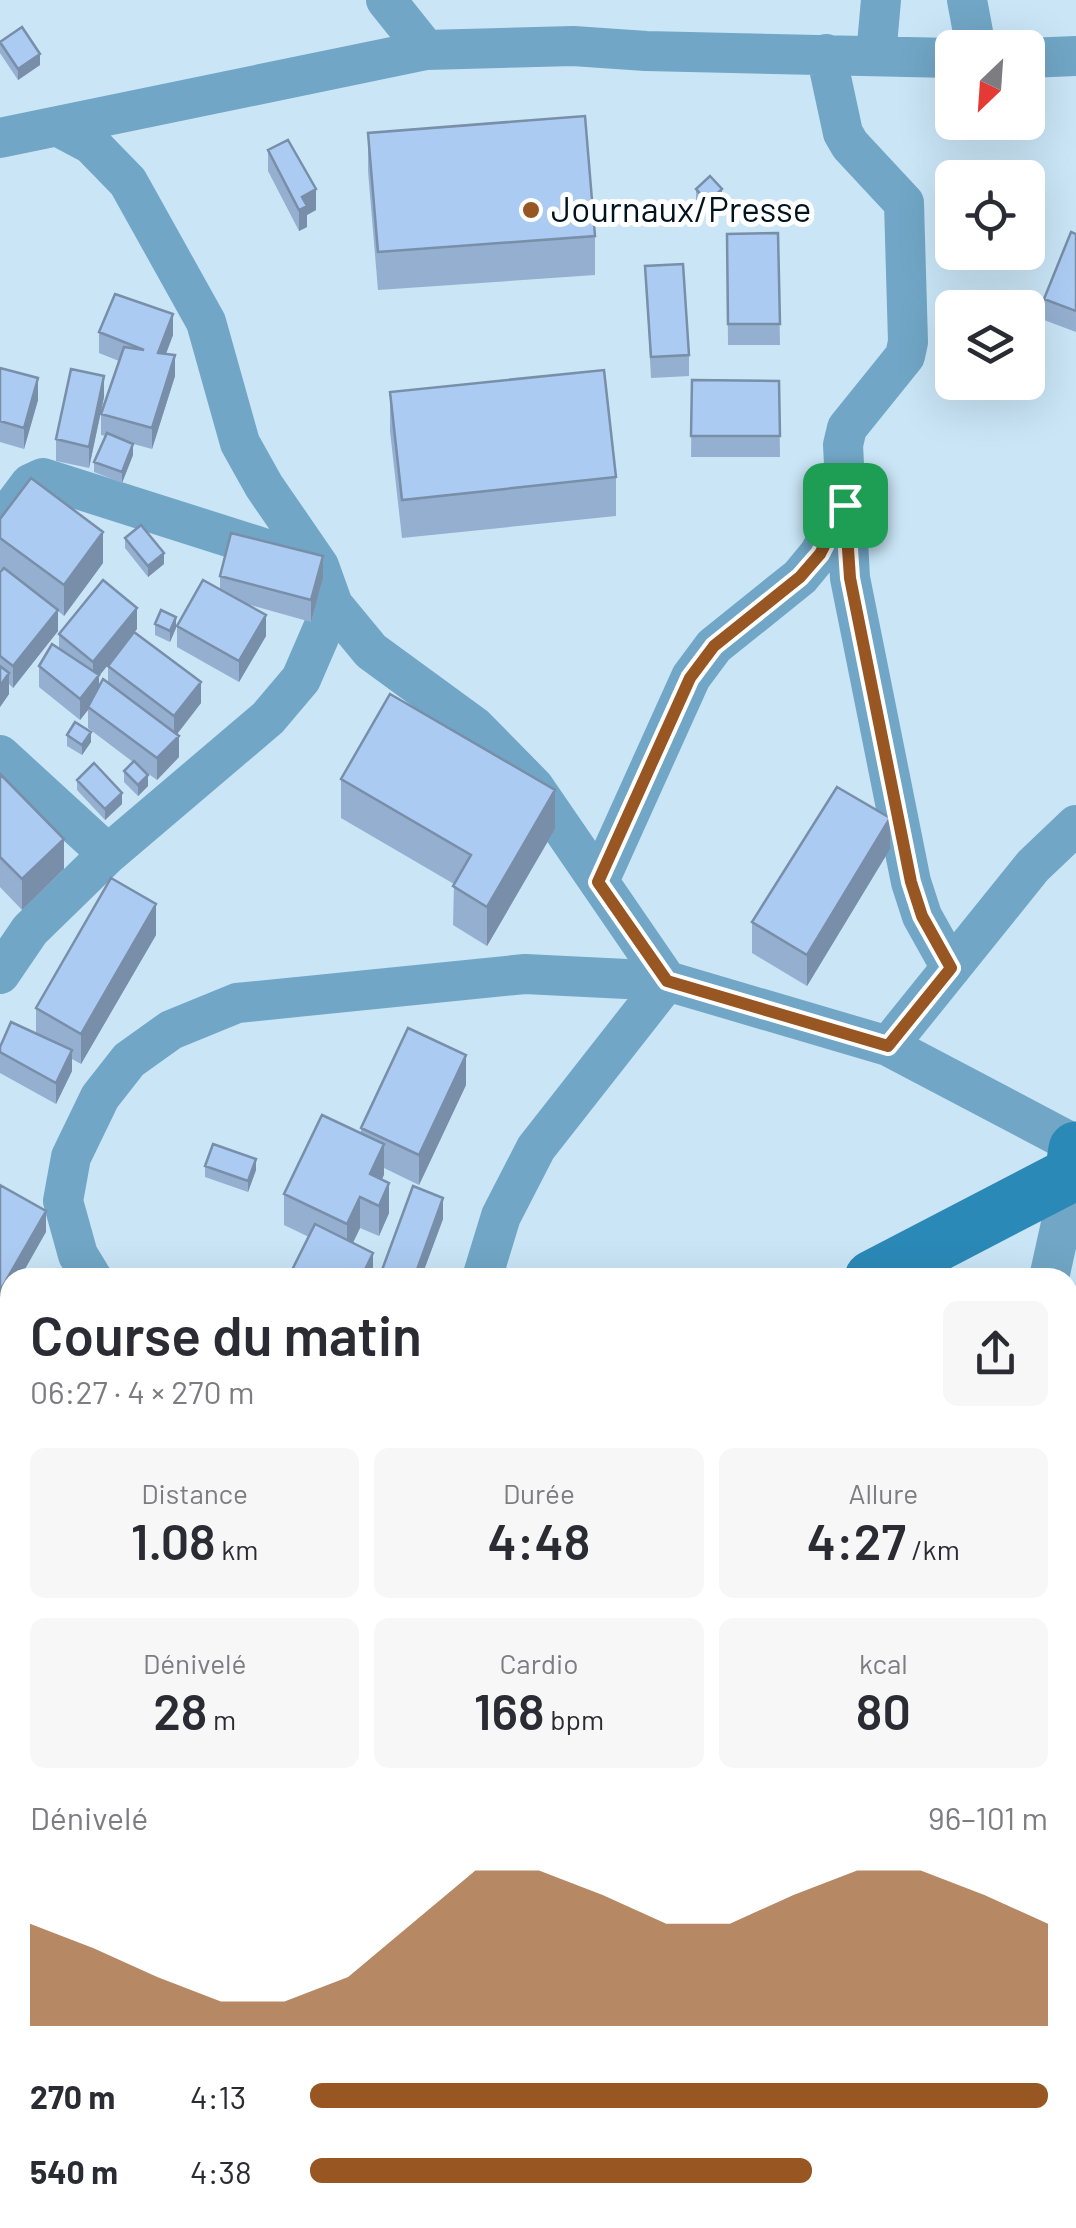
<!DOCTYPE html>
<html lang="fr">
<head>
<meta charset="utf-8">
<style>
  :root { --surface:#fff; --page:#f7f7f7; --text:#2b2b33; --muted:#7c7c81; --accent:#985623 }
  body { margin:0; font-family:Barlow,sans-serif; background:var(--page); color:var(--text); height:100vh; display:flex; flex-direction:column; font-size:38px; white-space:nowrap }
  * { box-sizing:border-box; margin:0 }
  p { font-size:32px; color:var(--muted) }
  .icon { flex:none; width:55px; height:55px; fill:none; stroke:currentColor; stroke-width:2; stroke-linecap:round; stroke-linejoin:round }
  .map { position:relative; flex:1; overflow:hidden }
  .sheet { position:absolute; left:0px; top:1268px; width:1078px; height:962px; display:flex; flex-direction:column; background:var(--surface); border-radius:30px 30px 0 0; box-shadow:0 10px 40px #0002 }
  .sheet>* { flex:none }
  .needle { width:65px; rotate:205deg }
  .controls { position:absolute; left:935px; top:30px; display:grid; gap:20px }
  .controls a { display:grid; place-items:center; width:110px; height:110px; border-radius:15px; background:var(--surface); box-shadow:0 10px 40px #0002; font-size:50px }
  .pin { position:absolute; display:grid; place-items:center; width:85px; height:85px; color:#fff; margin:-42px; border-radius:20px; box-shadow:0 5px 15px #0006 }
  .round { display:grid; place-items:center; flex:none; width:105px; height:105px; border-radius:15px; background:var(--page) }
  .head { display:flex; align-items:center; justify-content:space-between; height:170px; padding:0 30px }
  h1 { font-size:55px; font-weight:600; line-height:75px }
  .metrics { display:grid; grid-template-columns:repeat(3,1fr); gap:15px; height:170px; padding:10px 30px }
  .metrics div { display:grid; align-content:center; border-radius:15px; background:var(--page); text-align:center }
  .metrics b { font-size:50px; font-weight:600 }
  .metrics small { font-size:28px; font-weight:400 }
  .metrics p { font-size:28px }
  .chart { height:280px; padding:20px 30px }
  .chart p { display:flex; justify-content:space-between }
  .chart svg { width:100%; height:180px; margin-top:10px; fill:var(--accent); opacity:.7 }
  ul { padding:0 30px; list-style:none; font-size:32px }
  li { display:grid; grid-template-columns:160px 120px 1fr; align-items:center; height:75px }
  li i { height:25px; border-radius:12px; background:var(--accent) }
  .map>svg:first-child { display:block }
</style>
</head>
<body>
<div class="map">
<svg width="1076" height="2228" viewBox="0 0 1076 2228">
  <rect width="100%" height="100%" fill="#c9e5f6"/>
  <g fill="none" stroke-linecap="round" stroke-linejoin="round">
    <path stroke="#71a6c6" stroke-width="40" d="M386,0L426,50
      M967,0L976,48
      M826,54L843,133L850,145L904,203L908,342L905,356L847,428L843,445L850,578L911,882L922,916L951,968
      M876,56L881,0
      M1028,58L1076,56
      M0,138L426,50L573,46L646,51L952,58
      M0,524L30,484L43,478L282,554
      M333,605L371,651L475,727L534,787L667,981
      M0,755L108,854
      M599,881L691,677L714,646L800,577L819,554L845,505
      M0,974L30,930L108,854L268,718L301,679L333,605L319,566L264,486L240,443L206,322L128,182L91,144L59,127
      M888,1046L1033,866L1076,825
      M92,1278L78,1255L63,1201L71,1157L100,1097L129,1060L171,1030L237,1003L525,974L667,981L888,1046L1076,1145
      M482,1278L501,1216L536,1148L667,981
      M1049,1278L1072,1174
      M1068,1622L1076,1624
      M0,1976L10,1983
      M1068,1979L1076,1980
      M333,2220V2228
      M618,2220V2228
      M933,2228V2220"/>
    <path stroke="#2b89b7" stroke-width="55" d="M872,1278L1072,1174L1076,1149
      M0,2172L10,2154"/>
  </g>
  <path fill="#94afd0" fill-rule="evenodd" d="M0,42L40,65L18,80L0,53Z
    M368,133L595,236V275L378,290L368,171Z
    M268,150L316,210L307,215V227L299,231L268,171Z
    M696,189L722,200L708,213L696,200Z
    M778,233L780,345H728L727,234Z
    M1076,234V332L1044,320V299Z
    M645,266L689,355V376L651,378Z
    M99,332L173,335L166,354L175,376L152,449L130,443L133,455L122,483L94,472V462L105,436L101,435V414L119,361L99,353Z
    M0,368L38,400L24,449L0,442Z
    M692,380L779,381L780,457H691Z
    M390,392L616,477V516L402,538L390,431Z
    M104,397L89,468L56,461V439Z
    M0,519L103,563L64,616L58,611V631L13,688L9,684V694L0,707V572L2,570L0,569Z
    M125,538L164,564L148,577L125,548Z
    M220,576L323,578L311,622L247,604L266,636L239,682L177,647V626L220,589Z
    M155,624L176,628L170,642L155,635Z
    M137,629L134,632L201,703L177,734L179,757L157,780L138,766L148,786L138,796L124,782V771L133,762L88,728V710L80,720L39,687V666L59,648V634ZM125,644L108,666V682L99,687V676Z
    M67,735L91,742L82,755L67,746Z
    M0,774L64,869L22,910L0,887Z
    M341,779L555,829L487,946L453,925L454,884L341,818Z
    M77,780L122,804L105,820L77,790Z
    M890,849L807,986L752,953V922Z
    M156,935L81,1064L72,1059V1071L56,1104L0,1073V1047L36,1034V1008Z
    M466,1085L419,1185L384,1168L381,1180L389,1213L379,1236L360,1228L353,1243L373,1278L309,1237L284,1225V1194L361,1134V1128Z
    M205,1166L256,1170L248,1192L205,1177Z
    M443,1219L421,1278H382V1270Z
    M0,1638L10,1642V1766L0,1762Z
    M1068,1675L1076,1676V1951L1068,1950Z"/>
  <path fill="#788ea9" d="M40,54V65L18,80V69Z
    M316,189V210L307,215V227L299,231V210L302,197Z
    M722,189V200L708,213V202Z
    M173,314V335L158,374V353Z
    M175,355V376L152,449V428Z
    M104,376V397L89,468V447Z
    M38,378V400L24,449V428Z
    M133,444V455L122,483V472Z
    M103,532V563L64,616V585Z
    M164,553V564L148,577V566Z
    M323,556V578L311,622V600Z
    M137,608V629L99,676V696L80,720V699L93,682V662Z
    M58,610V631L13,688V666Z
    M266,615V636L239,682V661Z
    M176,617V628L170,642V631Z
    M9,673V694L0,707V686Z
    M201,682V703L174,738V716Z
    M91,732V742L82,755V745Z
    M179,736V757L157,780V758Z
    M148,775V786L138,796V785Z
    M555,790V829L487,946V907Z
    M122,793V804L105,820V809Z
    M890,818V849L807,986V955Z
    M64,839V869L22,910V879Z
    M156,904V935L81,1064V1034Z
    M72,1050V1071L56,1104V1083Z
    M466,1055V1085L419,1185V1155Z
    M384,1144V1175L370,1205V1174Z
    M256,1159V1170L248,1192V1181Z
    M389,1183V1213L379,1236V1206Z
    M360,1197V1228L347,1255V1224Z
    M443,1198V1219L421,1278H414Z
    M46,1211V1232L20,1278H10V1295L0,1312V1291Z
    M373,1253V1278H361Z"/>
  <path fill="#accbf2" stroke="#788ea9" stroke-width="2.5" d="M22,27L40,54L18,69L0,42Z
    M585,116L595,236L378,252L368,133Z
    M288,140L316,189L302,197L307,206L299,210L268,150Z
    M710,176L722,189L708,202L696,189Z
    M1071,232L1076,234V311L1044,299Z
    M778,233L780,324H728L727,234Z
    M683,264L689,355L651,357L645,266Z
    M115,294L173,314L158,353L175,355L152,428L101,414L124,347L144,350L99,332Z
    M0,368L38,378L24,428L0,421Z
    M71,369L104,376L89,447L56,439Z
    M604,370L616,477L402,500L390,392Z
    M692,380L779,381L780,436H691Z
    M107,433L133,444L122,472L94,462Z
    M31,478L103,532L64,585L0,538V519Z
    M141,525L164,553L148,566L125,538Z
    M231,533L323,556L311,600L220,576Z
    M4,568L58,610L13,666L0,656V572Z
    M103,580L137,608L93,662L59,634Z
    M203,580L266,615L239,661L177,626Z
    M161,610L176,617L170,631L155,624Z
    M134,632L201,682L174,716L108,666Z
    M52,644L99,675L80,699L39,666Z
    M0,666L9,673L0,686Z
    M103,679L179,736L157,758L88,707Z
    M390,694L555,790L487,907L453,886L471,855L341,779Z
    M75,722L91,732L82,745L67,735Z
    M134,761L148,775L138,785L124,771Z
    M94,763L122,793L105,809L77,780Z
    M0,774L64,839L22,879L0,857Z
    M837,787L890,818L807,955L752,922Z
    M111,878L156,904L81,1034L36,1008Z
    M11,1022L72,1050L56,1083L0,1052V1047Z
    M408,1028L466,1055L419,1155L361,1128Z
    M322,1115L384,1144L370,1174L389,1183L379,1206L360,1197L347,1224L284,1194Z
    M213,1144L256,1159L248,1181L205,1166Z
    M0,1185L46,1211L0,1291Z
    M413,1186L443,1198L414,1278H402L382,1270Z
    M315,1224L373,1253L361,1278H288Z
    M0,1638L10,1642V1736L0,1731Z
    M1068,1675L1076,1676V1756L1068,1755Z
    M1068,1773L1076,1774V1840L1068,1838Z
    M1068,1849L1076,1850V1912L1068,1911Z
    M383,2220H479L480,2228H384Z
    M490,2220H556L555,2228H490Z"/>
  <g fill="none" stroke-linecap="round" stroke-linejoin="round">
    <defs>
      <path id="route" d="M845,505L850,578L911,882L922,916L951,968L888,1046L667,981L598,882L690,678L714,646L800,577L820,554Z"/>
    </defs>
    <use href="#route" stroke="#fff" stroke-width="20"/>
    <use href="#route" stroke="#985623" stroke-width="12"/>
  </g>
  <circle fill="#985623" stroke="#fff" stroke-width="4" cx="531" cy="210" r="10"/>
  <g text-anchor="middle" stroke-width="10" stroke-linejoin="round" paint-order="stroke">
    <g font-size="35" fill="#001420" stroke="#fff" text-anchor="start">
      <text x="551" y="222">Journaux/Presse</text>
    </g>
  </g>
</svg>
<div class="controls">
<a><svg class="needle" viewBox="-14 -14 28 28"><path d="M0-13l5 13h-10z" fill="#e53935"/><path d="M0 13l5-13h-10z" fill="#7c7c81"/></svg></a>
<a><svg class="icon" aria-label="locate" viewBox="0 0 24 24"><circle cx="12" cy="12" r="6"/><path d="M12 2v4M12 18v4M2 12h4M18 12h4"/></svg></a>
<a><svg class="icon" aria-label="layers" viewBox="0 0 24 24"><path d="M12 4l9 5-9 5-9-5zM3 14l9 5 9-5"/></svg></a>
</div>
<div class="pin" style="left:845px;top:505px;background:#1e9e55"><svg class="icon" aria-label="arrive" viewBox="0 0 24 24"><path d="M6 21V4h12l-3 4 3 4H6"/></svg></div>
<section class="sheet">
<div class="head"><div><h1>Course du matin</h1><p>06:27 · 4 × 270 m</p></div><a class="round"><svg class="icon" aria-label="share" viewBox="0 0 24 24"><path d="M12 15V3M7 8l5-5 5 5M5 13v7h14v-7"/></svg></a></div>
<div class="metrics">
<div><p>Distance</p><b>1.08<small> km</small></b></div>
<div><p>Durée</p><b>4:48</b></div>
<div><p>Allure</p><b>4:27<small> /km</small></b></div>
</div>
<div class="metrics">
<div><p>Dénivelé</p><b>28<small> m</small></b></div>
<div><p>Cardio</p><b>168<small> bpm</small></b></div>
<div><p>kcal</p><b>80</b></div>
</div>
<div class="chart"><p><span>Dénivelé</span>96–101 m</p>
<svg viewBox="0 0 160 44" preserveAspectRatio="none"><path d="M0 44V19L10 25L20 32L30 38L40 38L50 32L60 19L70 6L80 6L90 12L100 19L110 19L120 12L130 6L140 6L150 12L160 19V44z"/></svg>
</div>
<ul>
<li><b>270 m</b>4:13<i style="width:100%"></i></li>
<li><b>540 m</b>4:38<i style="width:68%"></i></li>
</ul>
</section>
</div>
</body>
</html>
